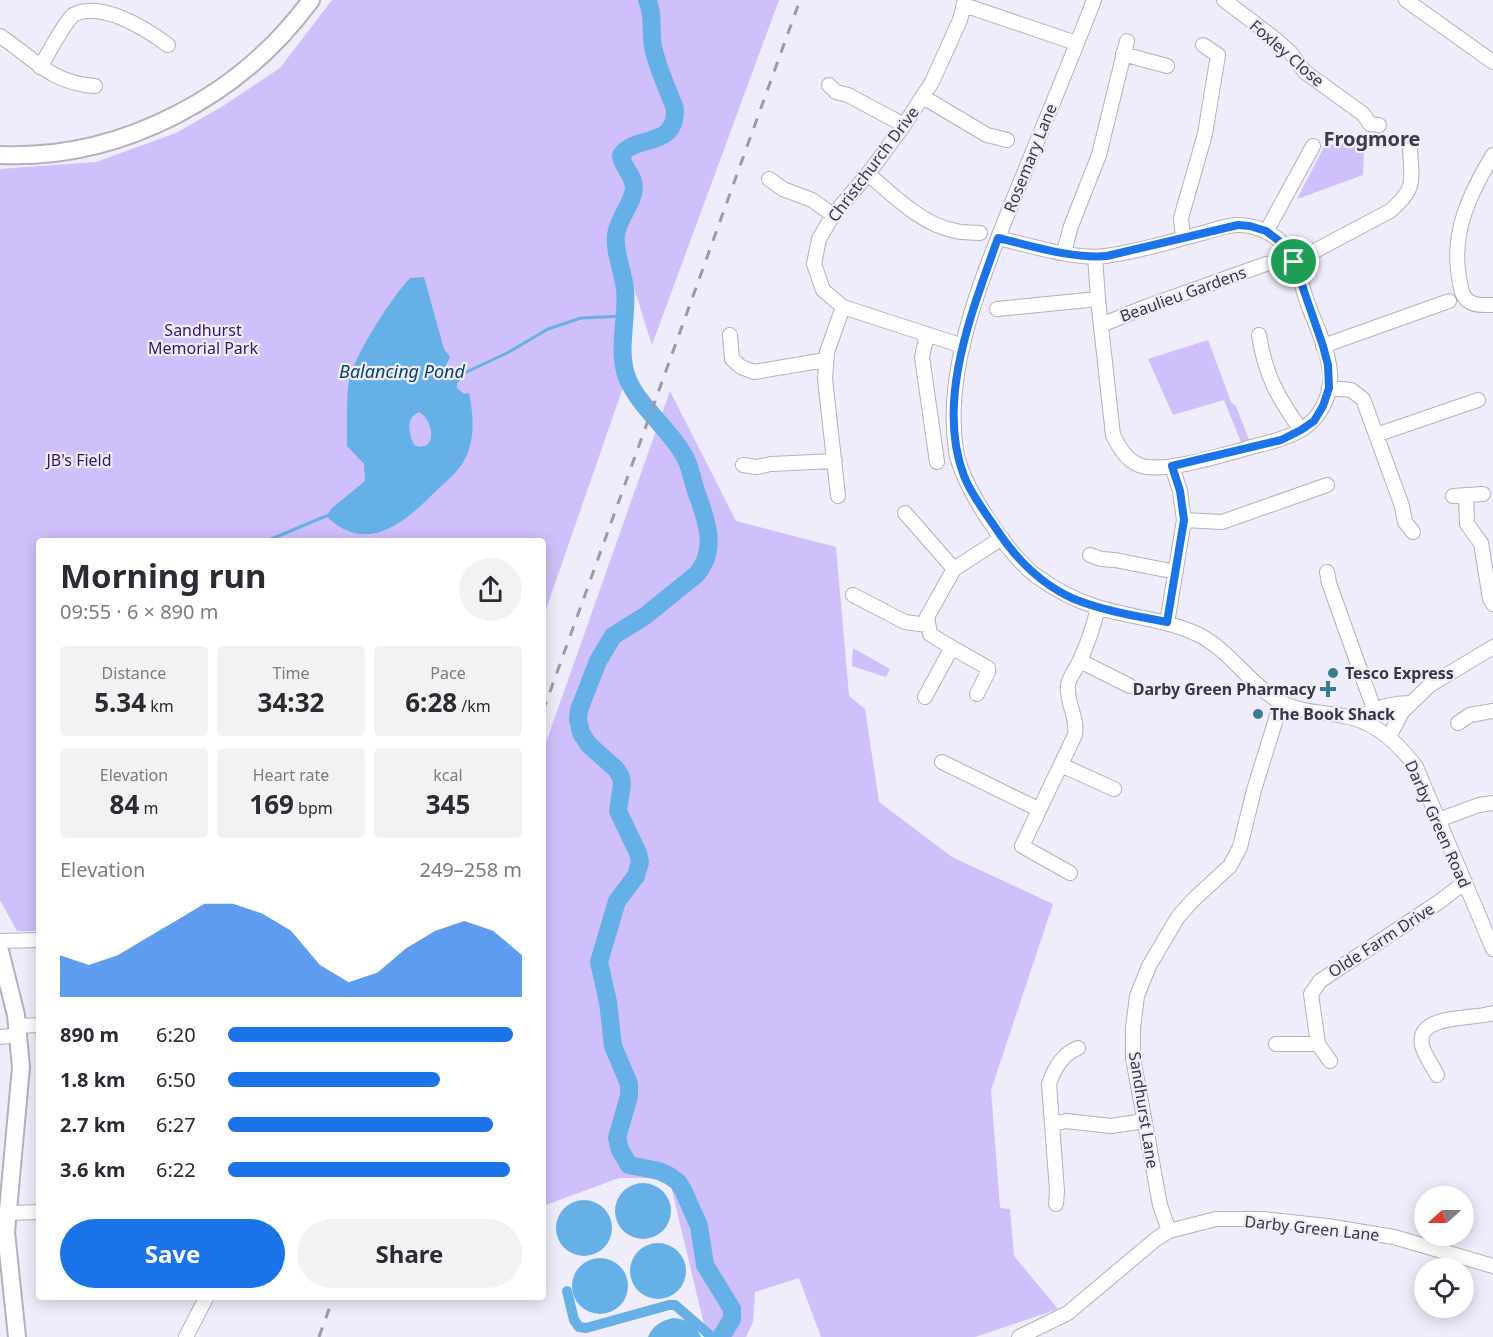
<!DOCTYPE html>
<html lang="en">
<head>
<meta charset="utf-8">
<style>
  :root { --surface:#fff; --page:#f2f2f3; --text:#2b2b33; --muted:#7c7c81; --accent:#1a73e8 }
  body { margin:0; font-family:"Noto Sans",sans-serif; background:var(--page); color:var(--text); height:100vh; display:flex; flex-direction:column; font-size:22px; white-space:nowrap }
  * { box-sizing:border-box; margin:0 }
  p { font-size:20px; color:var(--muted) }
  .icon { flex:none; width:33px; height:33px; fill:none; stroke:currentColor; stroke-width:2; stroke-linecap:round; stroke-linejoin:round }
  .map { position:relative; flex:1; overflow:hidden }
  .details { position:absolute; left:36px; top:538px; width:510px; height:762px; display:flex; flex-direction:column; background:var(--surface); border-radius:6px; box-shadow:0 3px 15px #0003 }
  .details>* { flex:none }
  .needle { width:39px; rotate:249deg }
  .buttons { position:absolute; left:1414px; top:1186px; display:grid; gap:12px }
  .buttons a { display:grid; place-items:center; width:60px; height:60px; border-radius:50%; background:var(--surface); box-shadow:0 3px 15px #0003; font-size:30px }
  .pin { position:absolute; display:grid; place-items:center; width:51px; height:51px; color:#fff; margin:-26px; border:3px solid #fff; border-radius:50%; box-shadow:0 2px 6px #0007 }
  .round { display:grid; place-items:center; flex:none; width:63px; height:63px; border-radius:32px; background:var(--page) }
  .summary { display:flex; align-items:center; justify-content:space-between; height:102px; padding:0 24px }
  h1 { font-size:33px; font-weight:700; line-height:45px }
  .metrics { display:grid; grid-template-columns:repeat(3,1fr); gap:9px; height:102px; padding:6px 24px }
  .metrics div { display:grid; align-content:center; border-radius:6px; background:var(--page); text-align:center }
  .metrics b { font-size:26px; font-weight:700 }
  .metrics small { font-size:16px; font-weight:400 }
  .metrics p { font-size:16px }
  .chart { height:168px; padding:12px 24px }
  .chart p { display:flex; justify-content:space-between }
  .chart svg { width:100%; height:108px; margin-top:6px; fill:var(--accent); opacity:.7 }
  .action { display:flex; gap:12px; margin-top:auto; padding:12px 24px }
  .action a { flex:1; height:69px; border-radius:36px; background:var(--accent); color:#fff; font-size:24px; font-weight:700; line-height:69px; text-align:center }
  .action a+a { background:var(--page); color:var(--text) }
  ul { padding:0 24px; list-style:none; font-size:20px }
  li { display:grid; grid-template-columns:96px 72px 1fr; align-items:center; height:45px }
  li i { height:15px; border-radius:8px; background:var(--accent) }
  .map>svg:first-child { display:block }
</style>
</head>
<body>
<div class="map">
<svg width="1493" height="1337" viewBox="0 0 1493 1337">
  <rect width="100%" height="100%" fill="#efecfb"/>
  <path fill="#cfbffb" d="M332,0H779L652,345L633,285L620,359L628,373L543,618V542H39V931H17L0,900V169L96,162L176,133L223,106L280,68Z
    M1364,143L1363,175L1297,199L1325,145Z
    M1208,340L1231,402L1236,406L1251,445L1243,447L1224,400L1173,415L1148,359Z
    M670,391L736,521L836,547L849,696L865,709L879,802L952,857L1053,904L991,1090L1000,1208L1010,1209L1014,1256L1058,1309L975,1337H821L799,1278L755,1292L753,1322L746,1337H707L669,1178H619L543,1206V751Z
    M853,648L890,669L886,677L852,666Z"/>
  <path fill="#66b0e8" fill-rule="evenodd" d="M424,277L444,349L450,357L446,365L448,370L452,373L461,371L463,377L457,383V388L464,394L469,393C473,413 475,433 468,452C463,468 448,480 436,491C405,522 367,556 326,516L332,508L365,481L364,464L347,446C347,429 346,390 350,376C360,347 390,300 410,278ZM419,412C435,420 437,454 414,445C409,433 405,418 419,412Z
    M615 1211a28 28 0 1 1 56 0a28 28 0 1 1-56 0Z
    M556 1228a28 28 0 1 1 56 0a28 28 0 1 1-56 0Z
    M630 1271a28 28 0 1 1 56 0a28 28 0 1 1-56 0Z
    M572 1286a28 28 0 1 1 56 0a28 28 0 1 1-56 0Z
    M673,1318C687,1319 695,1324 701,1337H648C653,1325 661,1321 673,1318Z"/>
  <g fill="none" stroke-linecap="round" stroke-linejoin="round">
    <path stroke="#66b0e8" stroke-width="3" d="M460,375L507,353L548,329L581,318L624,316
      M264,542L326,516
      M37,639L39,638"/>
    <path stroke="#66b0e8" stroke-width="10" d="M567,1291L574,1320L579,1327L586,1328L669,1305H675L712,1337"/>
    <path stroke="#66b0e8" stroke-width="18" d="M647,0C655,15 649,35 654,51C659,71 668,90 675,109C676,149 636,134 621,155C622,168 634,174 634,188C633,204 618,218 616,235C614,252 623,271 625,289C628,318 616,352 628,380C641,409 670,429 685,457C690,466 692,478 695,488C705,517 719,547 697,574L645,616L613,636L598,661L579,710L578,719L581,733L589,745L616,769L621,777L622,784L618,811L638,853L640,862L636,876L617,901L599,962L608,1002L613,1046L629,1084V1096L617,1138L620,1150L629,1165L659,1171L668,1175L678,1182L683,1190L699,1226L705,1265L732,1309V1319L721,1337"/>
    <defs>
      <path id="minor" d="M1094,0C1069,65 1042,129 1016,193C985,271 943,365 956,451C962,486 1007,553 1035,575C1054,589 1074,600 1097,607C1131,618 1167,619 1199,635C1229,650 1248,682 1277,700C1296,712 1322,712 1344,716C1375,721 1398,743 1416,767L1493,949
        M1224,0L1274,38L1290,52L1305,72L1363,114L1370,124L1379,125
        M1406,0L1493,62
        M964,5L1076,43
        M0,36C35,59 50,83 95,86
        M1123,54L1167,66
        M40,67C49,53 62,26 73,15C100,0 145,28 168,45
        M829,85L836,92L848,95L904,125
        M923,97L987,135L1007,140
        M1493,155C1470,193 1451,232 1459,278C1461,287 1461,297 1470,302C1476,306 1486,305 1493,305
        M868,174C893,195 922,225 956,231C963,233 972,232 980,233
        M769,179L783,189L812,200L833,215
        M1266,232L1313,146
        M998,238C1028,245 1076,260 1105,256C1138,252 1171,241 1203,233C1214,230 1226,225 1238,225C1254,225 1272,232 1283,244C1298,260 1301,287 1309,307C1318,331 1335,363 1329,390C1320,427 1293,437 1259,445C1232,452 1163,475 1139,465C1126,460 1119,447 1113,435L1098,299L1095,257
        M1183,238L1181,218L1205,134L1218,55L1203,45
        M1064,252L1071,226L1099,155L1127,41
        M1294,262L1390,211C1416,189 1412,182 1410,150
        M997,309L1098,299
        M1101,325L1148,306L1266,264
        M927,334L922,357L937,462
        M730,335L732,359L741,367L754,372L825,360
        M1259,335C1265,375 1278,398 1301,430
        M963,346L843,307L823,290L814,264L819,239L833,215L868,174L904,125L932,82L960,20L965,0
        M1323,346L1449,301
        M1329,388L1351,390L1363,399L1402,506L1405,522L1413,532
        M1376,435L1478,400
        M743,465L757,467L771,464L835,461
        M838,496L825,379L827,352L843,307
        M1453,496L1483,494
        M1466,496L1467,524L1481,543L1490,599L1493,604
        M905,513L954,569
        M1184,520L1222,522L1327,485
        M1090,555L1101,559L1115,560L1176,572
        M1327,572L1329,583L1374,709
        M853,595L905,622L927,625
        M1167,623L1184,520L1180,491L1172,466
        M1080,661L1130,686
        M977,694L988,672V668C968,656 949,647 930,634L927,617L954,569L1002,538
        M925,697L951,649
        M1366,714C1379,707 1395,703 1410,703
        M1458,723L1470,715L1493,711
        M1389,737L1402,712L1430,685L1493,647
        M942,762L1038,809
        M1061,765L1114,789
        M1438,820L1479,805L1493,803
        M1070,873L1022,846L1075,735C1078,717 1066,703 1068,685C1069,677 1077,668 1080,660C1088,643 1094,625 1098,607
        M0,941L39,940
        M18,1026L39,1025
        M0,1037L19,1035
        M1276,1044H1318L1311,994L1320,981L1439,902L1465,882
        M1318,1044L1330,1061
        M1437,1075C1433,1066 1424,1055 1422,1045C1416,1013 1474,1020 1493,1013
        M1053,1124L1066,1121L1111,1126L1144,1121
        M1056,1204L1057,1191L1049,1084C1054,1069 1062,1054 1078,1048
        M7,1213L39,1212
        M1169,1231L1160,1205L1133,1058V1028L1137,996L1149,966L1178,917L1193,900L1230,866L1240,847L1254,790L1281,703
        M186,1337L206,1298
        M1019,1337L1068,1313L1156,1239L1169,1231L1216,1219H1263L1327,1226L1394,1237L1493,1266"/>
      <path id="major" d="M0,155C121,160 240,97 311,0
        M0,951L16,1015L21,1067L6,1232L17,1337"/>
    </defs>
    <use href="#minor" stroke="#b4b0be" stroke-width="16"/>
    <use href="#major" stroke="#b4b0be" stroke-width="20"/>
    <use href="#minor" stroke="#fff" stroke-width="14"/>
    <use href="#major" stroke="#fff" stroke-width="16"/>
    <path stroke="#9c9aa5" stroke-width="3" stroke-dasharray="10 10" stroke-linecap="butt" d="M543,711L800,0
      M319,1337L333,1298"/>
  </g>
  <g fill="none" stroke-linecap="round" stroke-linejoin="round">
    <defs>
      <path id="route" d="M1238,225L1250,226L1266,231L1283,244L1294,262L1323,346L1328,365L1329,388L1323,406L1314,421L1301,430L1281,440L1172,466L1180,491L1184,520L1167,622C1136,616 1104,611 1074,599C1040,584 1015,558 995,527C984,511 971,494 964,476C935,400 973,309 998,238C1033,246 1072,259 1107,256Z"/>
    </defs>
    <use href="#route" stroke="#fff" stroke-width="12"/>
    <use href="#route" stroke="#1a73e8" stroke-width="8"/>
  </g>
  <g fill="#3a7d8e" stroke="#efecfb" stroke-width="2">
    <circle cx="1333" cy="673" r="6"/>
    <path d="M1325 680h6v6h6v6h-6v6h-6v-6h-6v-6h6z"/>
    <circle cx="1258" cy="714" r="6"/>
  </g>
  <g text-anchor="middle" stroke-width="4.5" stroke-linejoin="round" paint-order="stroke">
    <g font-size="16" fill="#3a383e" stroke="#efecfb">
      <text transform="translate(1287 53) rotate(41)" y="6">Foxley Close</text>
      <text transform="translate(1030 158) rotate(-68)" y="6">Rosemary Lane</text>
      <text transform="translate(873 164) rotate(-53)" y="6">Christchurch Drive</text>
      <text transform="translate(1183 294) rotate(-20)" y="6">Beaulieu Gardens</text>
      <text transform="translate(1438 824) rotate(66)" y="6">Darby Green Road</text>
      <text transform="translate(1381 940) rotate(-33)" y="6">Olde Farm Drive</text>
      <text transform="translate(1144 1110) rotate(81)" y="6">Sandhurst Lane</text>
      <text transform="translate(1312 1228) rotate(6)" y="6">Darby Green Lane</text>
    </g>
    <g font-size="16" fill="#3b146c" stroke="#efecfb">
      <text x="203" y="336">Sandhurst<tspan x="203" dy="18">Memorial Park</tspan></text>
      <text x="79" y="466">JB's Field</text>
    </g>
    <g font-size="16" font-weight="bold" fill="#3a383e" stroke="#efecfb" text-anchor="start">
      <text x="1345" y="679">Tesco Express</text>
      <text x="1316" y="695" text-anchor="end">Darby Green Pharmacy</text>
      <text x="1270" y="720">The Book Shack</text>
    </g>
    <g font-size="18" font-style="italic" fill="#094469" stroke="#efecfb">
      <text x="402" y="378">Balancing Pond</text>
    </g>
    <g font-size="20" font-weight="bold" fill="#3e3b46" stroke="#efecfb">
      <text x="1372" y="146">Frogmore</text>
    </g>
  </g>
</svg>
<div class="buttons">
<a><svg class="needle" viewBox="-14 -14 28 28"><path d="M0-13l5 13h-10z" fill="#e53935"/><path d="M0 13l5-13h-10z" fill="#7c7c81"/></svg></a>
<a><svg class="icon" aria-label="locate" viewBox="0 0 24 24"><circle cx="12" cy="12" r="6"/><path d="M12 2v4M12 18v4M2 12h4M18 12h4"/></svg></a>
</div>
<div class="pin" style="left:1294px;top:262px;background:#1e9e55"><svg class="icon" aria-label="arrive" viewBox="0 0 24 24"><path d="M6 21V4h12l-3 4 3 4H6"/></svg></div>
<section class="details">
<div class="summary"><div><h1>Morning run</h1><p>09:55 · 6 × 890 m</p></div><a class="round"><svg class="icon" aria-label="share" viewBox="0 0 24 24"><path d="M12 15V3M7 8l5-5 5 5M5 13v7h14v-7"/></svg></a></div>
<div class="metrics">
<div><p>Distance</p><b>5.34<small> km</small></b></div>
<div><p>Time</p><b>34:32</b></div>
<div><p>Pace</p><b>6:28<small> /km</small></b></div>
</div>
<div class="metrics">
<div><p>Elevation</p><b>84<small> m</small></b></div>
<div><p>Heart rate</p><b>169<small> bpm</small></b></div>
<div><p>kcal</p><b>345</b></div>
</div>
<div class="chart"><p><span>Elevation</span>249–258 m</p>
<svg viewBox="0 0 160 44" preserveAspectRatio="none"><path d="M0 44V27L10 31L20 27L30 20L40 13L50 6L60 6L70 10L80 17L90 31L100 38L110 34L120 24L130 17L140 13L150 17L160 27V44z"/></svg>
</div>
<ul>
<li><b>890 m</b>6:20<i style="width:97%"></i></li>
<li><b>1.8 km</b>6:50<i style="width:72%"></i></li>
<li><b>2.7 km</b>6:27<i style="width:90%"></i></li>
<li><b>3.6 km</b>6:22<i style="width:96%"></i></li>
</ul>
<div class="action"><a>Save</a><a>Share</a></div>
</section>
</div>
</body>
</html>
